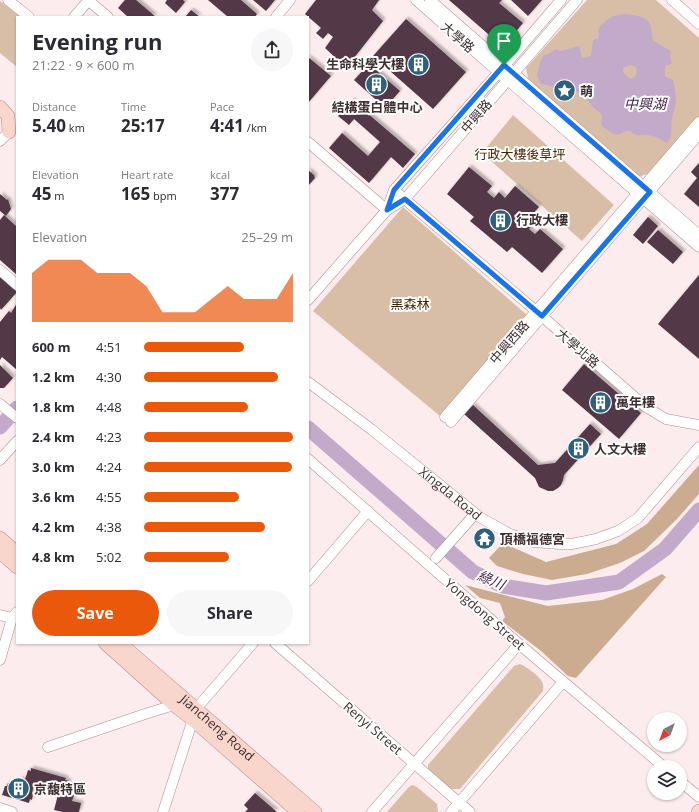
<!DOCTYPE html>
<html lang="en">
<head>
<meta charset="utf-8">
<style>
  :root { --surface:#fff; --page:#f7f7f7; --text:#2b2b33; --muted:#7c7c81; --accent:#ea580c }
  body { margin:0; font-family:"Open Sans","Noto Sans TC",sans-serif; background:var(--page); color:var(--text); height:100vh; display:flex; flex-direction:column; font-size:15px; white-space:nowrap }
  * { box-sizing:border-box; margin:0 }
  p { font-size:13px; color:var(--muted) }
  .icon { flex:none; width:22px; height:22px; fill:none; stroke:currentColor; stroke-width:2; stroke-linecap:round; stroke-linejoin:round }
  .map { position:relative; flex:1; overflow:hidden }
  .details { position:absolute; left:16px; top:16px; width:293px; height:628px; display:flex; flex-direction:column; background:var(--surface); border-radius:0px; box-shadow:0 1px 3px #0004 }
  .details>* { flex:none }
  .needle { width:26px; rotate:221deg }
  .fabs { position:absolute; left:647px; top:712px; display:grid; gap:8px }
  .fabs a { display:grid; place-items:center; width:40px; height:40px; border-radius:50%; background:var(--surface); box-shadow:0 1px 3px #0004; font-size:20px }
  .pin { position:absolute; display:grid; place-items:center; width:34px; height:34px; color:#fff; margin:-41px -17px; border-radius:50% 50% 50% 0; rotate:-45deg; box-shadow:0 0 4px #0007 }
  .pin .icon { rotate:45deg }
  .round { display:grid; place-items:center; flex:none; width:42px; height:42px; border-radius:21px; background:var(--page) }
  .overview { display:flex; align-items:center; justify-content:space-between; height:68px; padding:0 16px }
  h1 { font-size:22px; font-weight:700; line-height:30px }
  .figures { display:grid; grid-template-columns:repeat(3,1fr); gap:6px; height:68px; padding:4px 16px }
  .figures div { display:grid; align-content:center }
  .figures b { font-size:17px; font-weight:700 }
  .figures small { font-size:11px; font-weight:400 }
  .figures p { font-size:11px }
  .chart { height:112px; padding:8px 16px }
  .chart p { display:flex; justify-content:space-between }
  .chart svg { width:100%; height:72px; margin-top:4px; fill:var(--accent); opacity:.7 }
  .button { display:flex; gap:8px; margin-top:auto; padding:8px 16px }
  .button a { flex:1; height:46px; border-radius:24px; background:var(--accent); color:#fff; font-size:16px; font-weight:700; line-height:46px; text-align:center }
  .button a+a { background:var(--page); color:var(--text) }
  ul { padding:0 16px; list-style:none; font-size:13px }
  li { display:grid; grid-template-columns:64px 48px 1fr; align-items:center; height:30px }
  li i { height:10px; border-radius:5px; background:var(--accent) }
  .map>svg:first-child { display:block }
</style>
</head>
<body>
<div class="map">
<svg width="699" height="812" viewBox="0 0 699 812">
  <defs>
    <filter id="shadow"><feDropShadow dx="2.5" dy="-2.5" stdDeviation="1" flood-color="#0004"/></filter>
  </defs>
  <rect width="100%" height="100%" fill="#fceced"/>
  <path fill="#d8bea7" d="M587,0H656L699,38V116L650,173L635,178L530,87L526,68Z
    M0,1L22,17H17V67L0,53Z
    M513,115L614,205L582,241L482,153Z
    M403,207L527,315L440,416L313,311Z
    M520,664C526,667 539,675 542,682C544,685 543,688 543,691L460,789H450L428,770V765L514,666Z
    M412,785L417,787L437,804L438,812H387L408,788Z"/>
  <path fill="#cbac90" d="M699,465V494L677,519L644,551L620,563L587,574L552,580L523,574L497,566L489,558L503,543L546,562L616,544L647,524Z
    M662,574L666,577L576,678L568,676L541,651L502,621L505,617L500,603L480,598L465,585L548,606L602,600L633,589Z"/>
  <path fill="#c3aacb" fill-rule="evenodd" d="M626,14C633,15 644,16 648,21C652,26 652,35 653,41L671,51L670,57L672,64L665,66V76L673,80C675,89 677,97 675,106C675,110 672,114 672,119C670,128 674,135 667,143C662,140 657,137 652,136C643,133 638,139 630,131C625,131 624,132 620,134C614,136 607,130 602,126L601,122C605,112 598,113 593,107C590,103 587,99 583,95C581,94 579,93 577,92C576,91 574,88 573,87C570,85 567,84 564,83L553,87L540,83L537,75L540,62L544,55L548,54L556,49L561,51L579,46L582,58L591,56L593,40L599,38L598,29C608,18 611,15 626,14ZM630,65L636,67L637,71L635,77L631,79C626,76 623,74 623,68Z"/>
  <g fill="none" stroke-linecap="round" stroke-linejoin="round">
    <path stroke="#c3aacb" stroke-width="15" d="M0,427L17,408
      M308,428L473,572L503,586L546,593L619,582L665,549L699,510"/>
  </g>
  <path fill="#533847" filter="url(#shadow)" d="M125,0H136L156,17H128L118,8Z
    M167,0H183L185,2L176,13L165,3Z
    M208,0H241L257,14L255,17H228Z
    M253,0H275L266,11Z
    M316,0H379L372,10L383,21L350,63H341L325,48L333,37L328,33L323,39L316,33L321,28L305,14Z
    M449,0H502L499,3L523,23L503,47Z
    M511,0H542L528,16Z
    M191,10L200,17H185Z
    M406,19L466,72L433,109L373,56Z
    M308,57L331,76L308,103Z
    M369,64L400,91L385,108L354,80Z
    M352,100L415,154L403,168L391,157L369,183L329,148L342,133L368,156L380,142L354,119L349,125L338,116Z
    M699,163V207L684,194L697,178L691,172Z
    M469,167L492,186L487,192L494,198L499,192L505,198L515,186L539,207L530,217L531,218L530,220L534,223L529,229L535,234L540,229L563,249L542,273L512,247L507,252L470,221L474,217L447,194Z
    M308,170L314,175L315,178L308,186Z
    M0,194L7,200L8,199L11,209L6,216L0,211Z
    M4,215L17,227V275L0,260V220Z
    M648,217L658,226L643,244L633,235Z
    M658,230L683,252L673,264L647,242Z
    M699,275V359L658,324Z
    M0,277L17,292L1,310L0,308Z
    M17,303V370L2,357L0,360V322L9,311L11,313Z
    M584,364L641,413L619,439L562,390Z
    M0,365L13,378L4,388H0Z
    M473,405L538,465L555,463L590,424L601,434L564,475L563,480L561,485L558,488L553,491H548L539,487L535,478L464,414Z
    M31,768L66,778L65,780L69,781L68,786L70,787L68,793L74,795L72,801L81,803L79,812H63L54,810L59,791L34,784L32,793H33L32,800L30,799L29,803L2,795L5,786H7L8,783L18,786L20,779L25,780L28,770L31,771Z
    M255,793L277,812H245L248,809L244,805Z"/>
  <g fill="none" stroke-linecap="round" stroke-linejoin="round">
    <defs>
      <g id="street">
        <path d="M8,0L29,17"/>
        <path d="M416,0L699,247"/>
        <path d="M430,0L699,235"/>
        <path d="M672,0L699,24"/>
        <path d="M89,1L108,17"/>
        <path d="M74,17L89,0"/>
        <path d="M276,17L290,0"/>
        <path d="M0,141L9,132"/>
        <path d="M308,142L387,210"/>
        <path d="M394,190L536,311L646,407L666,419L699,425"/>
        <path d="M387,210L394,190L499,72L561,0"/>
        <path d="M0,270L17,285"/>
        <path d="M308,300L387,210L405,199L577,0"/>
        <path id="s1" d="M308,382L371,429L481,518L510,534L534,542L559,544H572L596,539L618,531L638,518L699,447"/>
        <path d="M0,404L17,418"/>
        <path d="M445,417L699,122"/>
        <path d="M451,422L699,134"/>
        <path d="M308,459L519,644L664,767"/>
        <path d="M0,460L17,441"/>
        <path d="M436,558L475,514"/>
        <path d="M308,581L368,511"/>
        <path d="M0,615L12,618"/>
        <path d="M275,643L470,812"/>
        <path d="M0,660L12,618L17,612"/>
        <path d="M48,747L145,714L174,705L196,709L253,643"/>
        <path d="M680,781L699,797"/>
        <path d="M0,808L12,812"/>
        <path d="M163,812L195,713"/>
        <path d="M372,812L519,644"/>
        <path d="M451,812L563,682"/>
      </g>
      <g id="secondary">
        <path d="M0,107L8,116L9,132"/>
        <path d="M0,538L17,553"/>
        <path d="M0,552L17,567"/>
        <path d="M105,643L174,705L192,719L298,812"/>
        <path id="s2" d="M120,643L315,812"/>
        <path d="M698,812L699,811"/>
      </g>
    </defs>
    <use href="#street" stroke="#b28d91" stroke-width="11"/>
    <use href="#secondary" stroke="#b28d91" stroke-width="14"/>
    <use href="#street" stroke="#fff" stroke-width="10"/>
    <use href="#secondary" stroke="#f9d6cb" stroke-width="13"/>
  </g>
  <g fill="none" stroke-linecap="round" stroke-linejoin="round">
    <defs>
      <path id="route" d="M504,65L650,192L542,316L405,199L387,210L394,190Z"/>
    </defs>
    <use href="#route" stroke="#fff" stroke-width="8"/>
    <use href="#route" stroke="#1a73e8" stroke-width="5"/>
  </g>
  <defs>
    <symbol id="building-disc" viewBox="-11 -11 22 22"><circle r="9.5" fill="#2e5f7d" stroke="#fefefe"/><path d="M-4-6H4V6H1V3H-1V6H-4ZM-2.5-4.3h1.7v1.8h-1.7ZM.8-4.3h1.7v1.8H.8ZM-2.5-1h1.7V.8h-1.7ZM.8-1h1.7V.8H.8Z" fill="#fff"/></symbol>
    <symbol id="sight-disc" viewBox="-11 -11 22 22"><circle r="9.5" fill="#2e5f7d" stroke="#fefefe"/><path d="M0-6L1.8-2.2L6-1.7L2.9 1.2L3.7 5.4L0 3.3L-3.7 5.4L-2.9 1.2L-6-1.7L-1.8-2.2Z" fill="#fff"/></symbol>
    <symbol id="temple-disc" viewBox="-11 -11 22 22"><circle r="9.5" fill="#2e5f7d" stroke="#fefefe"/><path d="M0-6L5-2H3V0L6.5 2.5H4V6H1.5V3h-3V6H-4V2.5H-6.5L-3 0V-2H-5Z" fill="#fff"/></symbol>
  </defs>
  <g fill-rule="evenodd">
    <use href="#building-disc" x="406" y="52" width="25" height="25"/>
    <use href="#building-disc" x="364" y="72" width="25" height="25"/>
    <use href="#sight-disc" x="552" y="78" width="25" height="25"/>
    <use href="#building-disc" x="488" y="208" width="25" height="25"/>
    <use href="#building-disc" x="588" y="390" width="25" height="25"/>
    <use href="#building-disc" x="566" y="436" width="25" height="25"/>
    <use href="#temple-disc" x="472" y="526" width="25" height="25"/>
    <use href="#building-disc" x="6" y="776" width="25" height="25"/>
  </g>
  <g text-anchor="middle" stroke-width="4" stroke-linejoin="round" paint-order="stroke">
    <g font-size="13" fill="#3f2f31" stroke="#fefefe">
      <text transform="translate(458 37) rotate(41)" y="5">大學路</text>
      <text transform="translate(476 116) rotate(-49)" y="5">中興路</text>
      <text transform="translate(509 342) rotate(-49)" y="5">中興西路</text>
      <text transform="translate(578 348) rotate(41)" y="5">大學北路</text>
      <text dy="5" stroke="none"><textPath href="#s1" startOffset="181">Xingda Road</textPath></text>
      <text transform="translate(485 614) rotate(41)" y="5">Yongdong Street</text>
      <text dy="5" stroke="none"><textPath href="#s2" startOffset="129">Jiancheng Road</textPath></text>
      <text transform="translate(373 728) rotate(41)" y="5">Renyi Street</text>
    </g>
    <g font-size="13" font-weight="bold" fill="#3f2f31" stroke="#fefefe" text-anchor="start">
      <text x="404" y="69" text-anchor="end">生命科學大樓</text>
      <text x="580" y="96">萌</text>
      <text x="377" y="112" text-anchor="middle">結構蛋白體中心</text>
      <text x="516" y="225">行政大樓</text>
      <text x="616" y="407">萬年樓</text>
      <text x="594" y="454">人文大樓</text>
      <text x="500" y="544">頂橋福德宮</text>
      <text x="34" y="794">京馥特區</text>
    </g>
    <g font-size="13" fill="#422400" stroke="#fefefe">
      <text x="520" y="159">行政大樓後草坪</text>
      <text x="410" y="309">黑森林</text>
    </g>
    <g font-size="14" font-style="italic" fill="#401f49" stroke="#fefefe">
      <text x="645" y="109">中興湖</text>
      <text transform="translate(491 580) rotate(23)" y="5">綠川</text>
    </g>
  </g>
</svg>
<div class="fabs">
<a><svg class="needle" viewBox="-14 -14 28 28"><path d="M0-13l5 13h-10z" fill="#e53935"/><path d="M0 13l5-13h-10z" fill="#7c7c81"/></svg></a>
<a><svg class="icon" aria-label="layers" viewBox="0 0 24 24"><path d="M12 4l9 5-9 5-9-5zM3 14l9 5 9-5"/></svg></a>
</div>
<div class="pin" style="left:504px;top:65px;background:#1e9e55"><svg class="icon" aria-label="arrive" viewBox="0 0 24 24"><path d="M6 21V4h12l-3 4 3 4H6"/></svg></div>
<section class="details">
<div class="overview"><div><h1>Evening run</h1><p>21:22 · 9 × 600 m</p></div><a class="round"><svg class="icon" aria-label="share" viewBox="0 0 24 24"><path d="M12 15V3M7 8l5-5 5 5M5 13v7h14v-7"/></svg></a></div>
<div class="figures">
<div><p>Distance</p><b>5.40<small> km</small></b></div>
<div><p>Time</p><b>25:17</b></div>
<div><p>Pace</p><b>4:41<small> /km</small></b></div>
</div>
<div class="figures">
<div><p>Elevation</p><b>45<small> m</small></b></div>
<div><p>Heart rate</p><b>165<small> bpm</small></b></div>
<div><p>kcal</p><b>377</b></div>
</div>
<div class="chart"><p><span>Elevation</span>25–29 m</p>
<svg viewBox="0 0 160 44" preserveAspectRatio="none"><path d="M0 44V14L10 6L20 6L30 6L40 14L50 14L60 14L70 22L80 38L90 38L100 38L110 30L120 22L130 30L140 30L150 30L160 14V44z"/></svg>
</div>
<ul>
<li><b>600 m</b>4:51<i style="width:67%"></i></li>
<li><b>1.2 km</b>4:30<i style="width:90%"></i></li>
<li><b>1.8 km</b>4:48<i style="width:70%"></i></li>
<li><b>2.4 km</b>4:23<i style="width:100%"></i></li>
<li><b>3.0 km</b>4:24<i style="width:99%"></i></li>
<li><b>3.6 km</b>4:55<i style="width:64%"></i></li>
<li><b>4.2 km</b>4:38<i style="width:81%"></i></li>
<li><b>4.8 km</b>5:02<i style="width:57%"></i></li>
</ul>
<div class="button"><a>Save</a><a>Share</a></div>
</section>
</div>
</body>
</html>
